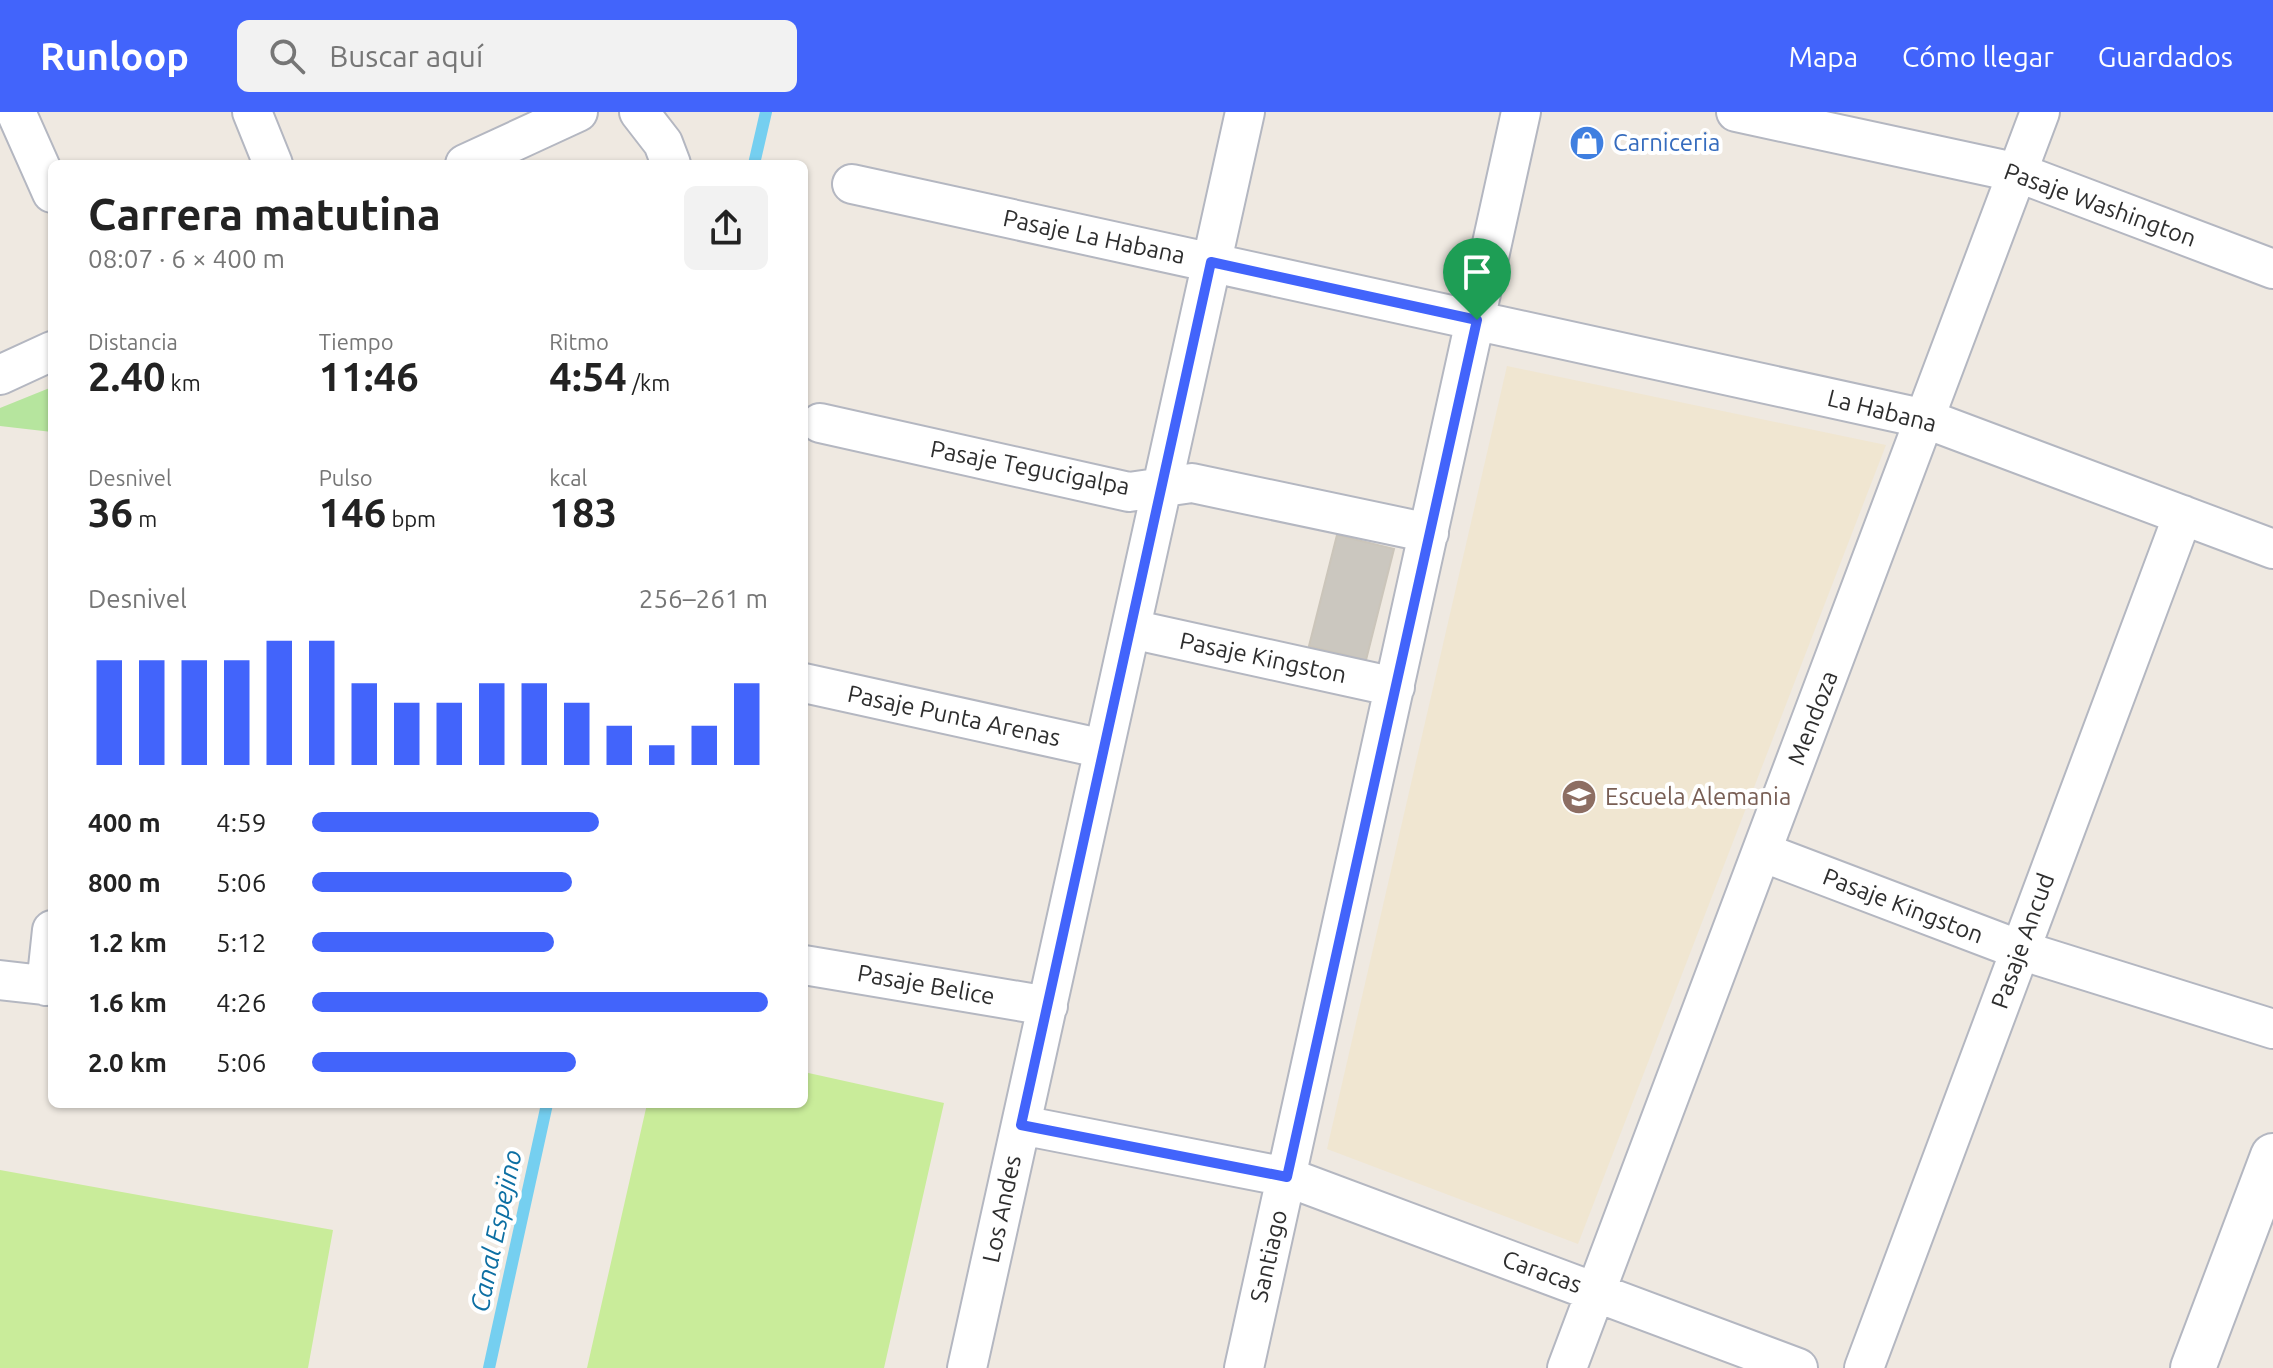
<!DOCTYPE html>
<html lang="es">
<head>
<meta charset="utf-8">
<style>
  :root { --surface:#fff; --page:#f2f2f2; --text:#222; --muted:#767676; --accent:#4264fb }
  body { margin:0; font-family:Ubuntu,sans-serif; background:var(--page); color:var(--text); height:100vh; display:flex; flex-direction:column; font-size:30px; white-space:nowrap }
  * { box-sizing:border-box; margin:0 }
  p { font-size:26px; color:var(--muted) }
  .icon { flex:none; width:44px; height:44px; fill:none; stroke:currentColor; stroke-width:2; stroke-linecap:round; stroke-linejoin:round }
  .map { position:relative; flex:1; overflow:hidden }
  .panel { position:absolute; left:48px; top:48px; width:760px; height:948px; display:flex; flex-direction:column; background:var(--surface); border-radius:12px; box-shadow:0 2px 6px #0004 }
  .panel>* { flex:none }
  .pin { position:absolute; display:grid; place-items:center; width:68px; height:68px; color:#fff; margin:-82px -34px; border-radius:50% 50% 50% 0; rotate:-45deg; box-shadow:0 0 8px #0007 }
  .pin .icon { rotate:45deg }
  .round { display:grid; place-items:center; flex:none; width:84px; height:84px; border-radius:12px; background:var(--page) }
  .headline { display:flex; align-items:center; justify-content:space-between; height:136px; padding:0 40px }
  h1 { font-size:44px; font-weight:600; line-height:60px }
  .figures { display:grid; grid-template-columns:repeat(3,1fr); gap:12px; height:136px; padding:8px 40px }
  .figures div { display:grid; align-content:center }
  .figures b { font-size:40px; font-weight:600 }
  .figures small { font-size:22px; font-weight:400 }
  .figures p { font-size:22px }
  .chart { height:224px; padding:16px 40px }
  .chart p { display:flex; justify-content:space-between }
  .chart svg { width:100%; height:144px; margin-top:8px; stroke:var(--accent); stroke-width:6 }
  ul { padding:0 40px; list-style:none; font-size:26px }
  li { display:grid; grid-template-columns:128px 96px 1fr; align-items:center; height:60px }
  li i { height:20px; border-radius:10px; background:var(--accent) }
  header { display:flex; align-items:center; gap:48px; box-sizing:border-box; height:112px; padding:0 40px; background:var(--accent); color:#fff }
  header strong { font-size:38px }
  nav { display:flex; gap:44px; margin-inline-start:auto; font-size:28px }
  .search { width:560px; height:72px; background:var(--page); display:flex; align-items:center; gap:20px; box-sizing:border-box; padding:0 28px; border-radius:12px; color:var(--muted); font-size:30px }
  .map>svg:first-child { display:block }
</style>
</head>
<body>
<header>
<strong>Runloop</strong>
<div class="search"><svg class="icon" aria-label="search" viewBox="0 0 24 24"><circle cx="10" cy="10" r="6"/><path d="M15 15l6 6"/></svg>Buscar aquí</div>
<nav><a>Mapa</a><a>Cómo llegar</a><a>Guardados</a></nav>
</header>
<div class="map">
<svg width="2273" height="1256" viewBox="0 0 2273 1256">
  <rect width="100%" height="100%" fill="#efe9e1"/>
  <path fill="#f0e6d1" d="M1507,254L1886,333L1578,1132L1327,1037Z"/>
  <path fill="#b6e59e" d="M52,275V320L0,314V296Z"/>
  <path fill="#c9ec9a" d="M804,960L944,991L884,1256H587L647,992H804Z
    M0,1058L333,1118L308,1256H0Z"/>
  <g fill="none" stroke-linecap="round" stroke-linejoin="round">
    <path stroke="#75cff0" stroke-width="12" d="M754,52L766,0
      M489,1256L547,992"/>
  </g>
  <path fill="#cbc7bf" stroke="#cbc5ba" stroke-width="2" d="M1337,423L1394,437L1366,548L1309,534Z"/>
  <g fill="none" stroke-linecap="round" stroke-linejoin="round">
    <defs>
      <path id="street" d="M16,0L52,81
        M252,0L273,52
        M639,0L663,31L671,52
        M1736,0L2019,61L2273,157
        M465,52L578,0
        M852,72L1926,307L2273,437
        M0,263L52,239
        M820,311L1129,380L1192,371L1429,421
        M1131,517L1395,575
        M804,571L1104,637
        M1762,740L2020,838L2273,917
        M804,853L1048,894
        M0,868L52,874
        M46,874L52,818
        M1021,1013L1287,1065L1798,1256
        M967,1256L1245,0
        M1244,1256L1521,0
        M1567,1256L2040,0
        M1864,1256L2183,403"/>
      <path id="secondary" d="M2193,1256L2273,1044"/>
    </defs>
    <use href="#street" stroke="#b4b7c1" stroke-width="42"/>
    <use href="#secondary" stroke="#b4b7c1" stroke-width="48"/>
    <use href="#street" stroke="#fff" stroke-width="38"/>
    <use href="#secondary" stroke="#fff" stroke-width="44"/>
  </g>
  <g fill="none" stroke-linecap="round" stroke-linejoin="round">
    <defs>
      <path id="route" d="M1211,150L1477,208L1287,1065L1021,1013Z"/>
    </defs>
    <use href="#route" stroke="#fff" stroke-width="16"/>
    <use href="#route" stroke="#4264fb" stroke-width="10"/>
  </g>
  <defs>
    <symbol id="shop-disc" viewBox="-11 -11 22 22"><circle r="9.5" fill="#3f7fe0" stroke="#fff"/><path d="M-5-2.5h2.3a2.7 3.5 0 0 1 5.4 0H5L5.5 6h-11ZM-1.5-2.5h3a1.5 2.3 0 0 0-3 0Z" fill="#fff"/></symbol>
    <symbol id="school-disc" viewBox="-11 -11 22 22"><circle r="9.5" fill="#8d6e63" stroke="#fff"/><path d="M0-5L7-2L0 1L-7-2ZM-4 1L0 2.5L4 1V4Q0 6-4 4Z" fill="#fff"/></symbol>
  </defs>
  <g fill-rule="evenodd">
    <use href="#shop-disc" x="1567" y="11" width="40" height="40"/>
    <use href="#school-disc" x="1559" y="665" width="40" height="40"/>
  </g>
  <g text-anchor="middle" stroke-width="8" stroke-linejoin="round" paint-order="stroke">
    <g font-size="24" fill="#366cbe" stroke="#fff" text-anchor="start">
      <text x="1613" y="39">Carniceria</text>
    </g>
    <g font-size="24" fill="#2e2e2e" stroke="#fff">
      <text transform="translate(2100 93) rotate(20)" y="8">Pasaje Washington</text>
      <text transform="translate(1094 125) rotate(12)" y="8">Pasaje La Habana</text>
      <text transform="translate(1882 299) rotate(14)" y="8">La Habana</text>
      <text transform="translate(1030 356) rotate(11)" y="8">Pasaje Tegucigalpa</text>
      <text transform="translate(1263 546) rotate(12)" y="8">Pasaje Kingston</text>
      <text transform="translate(954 604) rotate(12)" y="8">Pasaje Punta Arenas</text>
      <text transform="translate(1813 606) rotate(-69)" y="8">Mendoza</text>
      <text transform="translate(1903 794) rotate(21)" y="8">Pasaje Kingston</text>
      <text transform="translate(2023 829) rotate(-70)" y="8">Pasaje Ancud</text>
      <text transform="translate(926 873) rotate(10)" y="8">Pasaje Belice</text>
      <text transform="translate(1002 1097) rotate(-78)" y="8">Los Andes</text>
      <text transform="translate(1269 1144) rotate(-77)" y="8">Santiago</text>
      <text transform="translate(1542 1160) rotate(20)" y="8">Caracas</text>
    </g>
    <g font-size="24" fill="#785e54" stroke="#fff" text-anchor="start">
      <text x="1605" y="693">Escuela Alemania</text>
    </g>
    <g font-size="26" font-style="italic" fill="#0d6fa3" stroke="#fff">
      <text transform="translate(496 1119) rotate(-78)" y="9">Canal Espejino</text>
    </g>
  </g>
</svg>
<div class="pin" style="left:1477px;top:208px;background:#1e9e55"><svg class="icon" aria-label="arrive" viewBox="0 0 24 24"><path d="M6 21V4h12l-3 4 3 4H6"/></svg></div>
<section class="panel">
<div class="headline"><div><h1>Carrera matutina</h1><p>08:07 · 6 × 400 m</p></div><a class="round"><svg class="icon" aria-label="share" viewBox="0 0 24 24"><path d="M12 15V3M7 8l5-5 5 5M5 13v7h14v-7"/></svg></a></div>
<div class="figures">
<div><p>Distancia</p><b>2.40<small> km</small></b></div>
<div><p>Tiempo</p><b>11:46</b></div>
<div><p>Ritmo</p><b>4:54<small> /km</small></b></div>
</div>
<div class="figures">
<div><p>Desnivel</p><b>36<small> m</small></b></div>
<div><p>Pulso</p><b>146<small> bpm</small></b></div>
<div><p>kcal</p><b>183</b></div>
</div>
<div class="chart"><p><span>Desnivel</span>256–261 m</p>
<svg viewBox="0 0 160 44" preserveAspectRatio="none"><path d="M5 44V12M15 44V12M25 44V12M35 44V12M45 44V6M55 44V6M65 44V19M75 44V25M85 44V25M95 44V19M105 44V19M115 44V25M125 44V32M135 44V38M145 44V32M155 44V19"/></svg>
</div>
<ul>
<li><b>400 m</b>4:59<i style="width:63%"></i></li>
<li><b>800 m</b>5:06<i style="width:57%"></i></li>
<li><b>1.2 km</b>5:12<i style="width:53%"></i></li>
<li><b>1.6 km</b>4:26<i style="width:100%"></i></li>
<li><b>2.0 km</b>5:06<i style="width:58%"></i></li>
</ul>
</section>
</div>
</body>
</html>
